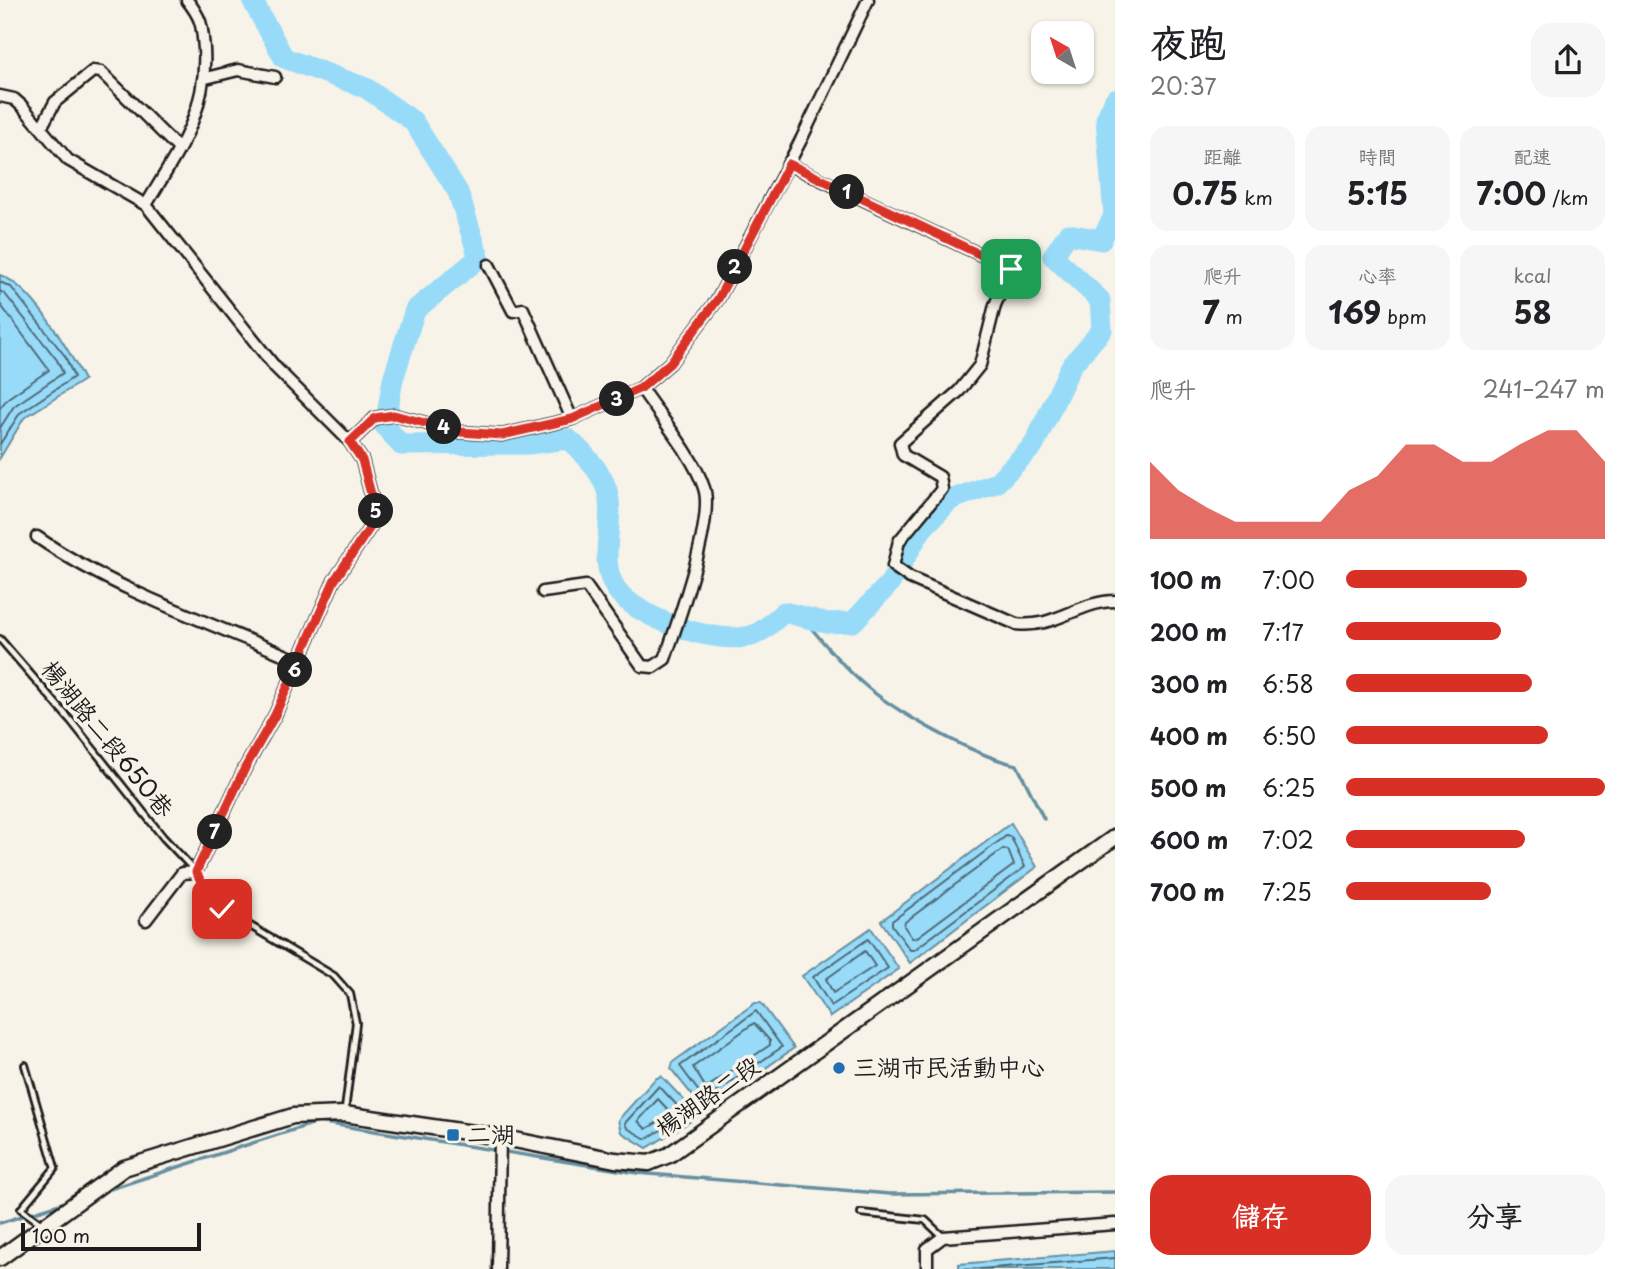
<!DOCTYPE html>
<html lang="zh-TW">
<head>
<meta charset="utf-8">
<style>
  :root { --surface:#fff; --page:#f6f6f6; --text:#202124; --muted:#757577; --accent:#d93025 }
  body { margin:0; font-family:"Playpen Sans","LXGW WenKai TC",sans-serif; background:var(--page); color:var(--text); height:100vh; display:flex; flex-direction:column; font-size:26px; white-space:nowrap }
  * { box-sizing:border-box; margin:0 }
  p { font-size:23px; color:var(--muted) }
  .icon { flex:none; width:38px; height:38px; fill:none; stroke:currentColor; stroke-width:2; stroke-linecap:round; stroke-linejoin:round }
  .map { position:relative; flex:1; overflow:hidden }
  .details { display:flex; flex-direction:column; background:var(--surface); width:525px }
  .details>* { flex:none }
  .needle { width:46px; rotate:321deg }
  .buttons { position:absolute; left:1031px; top:21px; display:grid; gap:14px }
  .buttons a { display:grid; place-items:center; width:63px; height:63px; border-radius:14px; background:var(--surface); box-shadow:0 2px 5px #0004; font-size:35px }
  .scale { position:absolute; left:21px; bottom:18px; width:180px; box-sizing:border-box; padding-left:7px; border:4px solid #1c1c1c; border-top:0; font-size:19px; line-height:24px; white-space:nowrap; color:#1c1c1c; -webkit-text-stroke:5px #f7f3e8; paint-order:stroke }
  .pin { position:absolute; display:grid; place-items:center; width:60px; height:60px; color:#fff; margin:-30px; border-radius:14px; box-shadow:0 4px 10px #0006 }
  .km { position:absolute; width:35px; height:35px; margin:-18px; border-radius:50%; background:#222; color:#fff; font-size:19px; line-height:35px; text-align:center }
  .round { display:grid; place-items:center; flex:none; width:74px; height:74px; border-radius:21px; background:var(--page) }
  .headline { display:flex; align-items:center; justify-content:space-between; height:119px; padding:0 35px }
  h1 { font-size:38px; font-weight:700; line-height:52px }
  .metrics { display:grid; grid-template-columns:repeat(3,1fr); gap:10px; height:119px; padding:7px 35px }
  .metrics div { display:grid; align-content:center; border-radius:18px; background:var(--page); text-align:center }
  .metrics b { font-size:30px; font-weight:700 }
  .metrics small { font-size:19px; font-weight:400 }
  .metrics p { font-size:19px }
  .chart { height:196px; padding:14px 35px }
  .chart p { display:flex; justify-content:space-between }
  .chart svg { width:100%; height:126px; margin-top:7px; fill:var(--accent); opacity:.7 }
  .primary-button { display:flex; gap:14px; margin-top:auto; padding:14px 35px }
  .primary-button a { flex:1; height:80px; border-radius:21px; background:var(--accent); color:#fff; font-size:28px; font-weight:700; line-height:80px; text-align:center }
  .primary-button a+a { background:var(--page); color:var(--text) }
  ul { padding:0 35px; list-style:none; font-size:23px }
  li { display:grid; grid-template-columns:112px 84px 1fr; align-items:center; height:52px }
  li i { height:18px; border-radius:9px; background:var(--accent) }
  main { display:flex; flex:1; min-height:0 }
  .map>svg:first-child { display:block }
</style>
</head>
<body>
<main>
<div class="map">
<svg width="1115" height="1269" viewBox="0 0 1115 1269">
  <rect width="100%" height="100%" fill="#f7f3e8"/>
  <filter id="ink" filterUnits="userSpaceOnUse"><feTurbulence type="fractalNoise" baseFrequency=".0143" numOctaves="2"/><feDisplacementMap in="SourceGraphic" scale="14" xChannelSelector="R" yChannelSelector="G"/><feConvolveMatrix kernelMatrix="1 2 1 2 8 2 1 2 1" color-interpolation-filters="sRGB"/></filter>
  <g filter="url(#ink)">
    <path fill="#97dbf9" stroke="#668fa1" stroke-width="2" d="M0,275C32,286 69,350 84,380L24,418L0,458Z
      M1011,823L1037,867L910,963L881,921Z
      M871,928L899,969L830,1017L802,976Z
      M755,1003H761L794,1048L705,1111L671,1069L673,1062Z
      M661,1076L699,1116L647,1148L621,1132L618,1120L655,1079Z
      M1115,1251V1269H959V1264Z"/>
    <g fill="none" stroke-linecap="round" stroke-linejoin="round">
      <path stroke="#4d6874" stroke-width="2" d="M0,282L11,287L65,356L74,377L20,413L0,444
        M0,291L5,294L57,360L63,373L14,406L0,428
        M0,304L49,370L8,398L0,408
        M1006,836L1011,837L1025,867L914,950H910L892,925V921Z
        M1003,849L1008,850L1014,865L916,938H912L904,926L905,922Z
        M868,939L888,968L831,1006L813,977Z
        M865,951L875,966L833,993L826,979Z
        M756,1011L782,1047L705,1100L680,1066Z
        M754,1023L770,1041V1045L706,1088L693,1067Z
        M659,1086L686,1115L646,1139L627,1128L625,1123Z
        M658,1099L672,1114L646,1129L638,1121Z
        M980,1269L1115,1258"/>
      <path stroke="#668fa1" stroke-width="3.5" d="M802,617C820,639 839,662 860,681C893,711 974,756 1017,765L1044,819
        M104,1191L318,1122L637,1173L890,1194L1115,1192
        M0,1223L66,1202"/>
      <path stroke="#97dbf9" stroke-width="21" d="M252,0L284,58L366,88L413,121L458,192L479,258L415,310L393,379L385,426L401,445L528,444L568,439C584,453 603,472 608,494C615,525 597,560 616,589C637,619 720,647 754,635C764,631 776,619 784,612L827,623L853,622L890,583L922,529L950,500L996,483L1034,445L1071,366L1102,330L1100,300L1053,256L1068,234L1101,240L1114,216L1106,119L1115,99"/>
      <defs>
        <path id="lane" d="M0,639L71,721L163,837L196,872L208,894L222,909L334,976L350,994L356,1023L345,1110
          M25,1065L55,1168L21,1209L43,1225
          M861,1213L925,1220L943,1237"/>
        <path id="street" d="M206,78L238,70L275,77
          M0,96L14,99L22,106L68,160L146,205L275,367L350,442
          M41,128L55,102L93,71L101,72L179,149
          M788,164L1011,269L995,305L980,365L959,391L900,443L903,455L940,477L942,489L899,541L893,566L910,578L1016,624C1054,629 1080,601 1115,601
          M146,205C177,153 208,112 204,49C202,25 202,19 187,0
          M489,265L513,311L523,309L572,419
          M37,537C115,591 211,623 299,661
          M543,592L586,586L642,666L653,667L665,659C677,624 715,520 704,488C694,456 660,417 641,388
          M146,920L182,873L196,872L245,768L275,715L334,581L377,517L362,460L350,442L375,418L394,415L460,432L502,435L572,419L641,388L670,363L718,299L801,140L868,0
          M498,1269L500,1137
          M927,1269V1249L943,1237L1115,1224"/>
        <path id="secondary" d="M0,1258L124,1168L293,1116L344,1114L500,1137L615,1160L649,1163L669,1155L1115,837"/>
      </defs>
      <use href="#lane" stroke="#1c1c1c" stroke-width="10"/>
      <use href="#street" stroke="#1c1c1c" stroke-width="15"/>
      <use href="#secondary" stroke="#1c1c1c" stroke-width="19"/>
      <use href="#lane" stroke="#f7f3e8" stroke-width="4.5"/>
      <use href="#street" stroke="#f7f3e8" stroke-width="10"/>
      <use href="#secondary" stroke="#f7f3e8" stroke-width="14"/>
    </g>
  </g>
  <g fill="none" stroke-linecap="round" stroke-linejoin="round" filter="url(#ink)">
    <defs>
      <path id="route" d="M222,909L208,894L196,872L245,768L275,715L334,581L377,517L362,460L350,442L375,418L394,415L460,432L502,435L572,419L641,388L670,363L718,299L789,164L1011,269"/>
    </defs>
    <use href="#route" stroke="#fff" stroke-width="14"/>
    <use href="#route" stroke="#d93025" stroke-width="9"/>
  </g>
  <g fill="#1f6fb2" stroke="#f7f3e8" stroke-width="2.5">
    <circle cx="839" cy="1068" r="7"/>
    <rect x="446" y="1128" width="14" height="14" rx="3.5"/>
  </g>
  <g text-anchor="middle" stroke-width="7" stroke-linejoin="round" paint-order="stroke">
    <g font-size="24" fill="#1c1c1c" stroke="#f7f3e8">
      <text transform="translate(107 739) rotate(51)" y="8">楊湖路二段650巷</text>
      <text transform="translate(708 1097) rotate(-35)" y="8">楊湖路二段</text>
    </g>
    <g font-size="24" fill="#1c1c1c" stroke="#f7f3e8" text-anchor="start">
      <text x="853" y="1076">三湖市民活動中心</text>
      <text x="467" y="1143">二湖</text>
    </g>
  </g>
</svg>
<div class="buttons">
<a><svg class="needle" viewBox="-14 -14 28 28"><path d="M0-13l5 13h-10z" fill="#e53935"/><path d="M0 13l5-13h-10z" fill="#757577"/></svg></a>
</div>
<div class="scale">100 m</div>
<div class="pin" style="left:1011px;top:269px;background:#1e9e55"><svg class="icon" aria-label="arrive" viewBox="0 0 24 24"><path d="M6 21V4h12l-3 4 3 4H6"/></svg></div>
<div class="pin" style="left:222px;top:909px;background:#d93025"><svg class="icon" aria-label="check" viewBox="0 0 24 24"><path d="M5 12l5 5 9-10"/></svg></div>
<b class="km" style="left:847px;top:192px">1</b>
<b class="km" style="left:735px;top:267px">2</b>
<b class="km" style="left:617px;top:399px">3</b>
<b class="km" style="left:444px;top:427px">4</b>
<b class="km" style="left:376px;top:511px">5</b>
<b class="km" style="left:295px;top:670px">6</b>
<b class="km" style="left:215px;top:832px">7</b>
</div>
<section class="details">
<div class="headline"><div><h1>夜跑</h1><p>20:37</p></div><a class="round"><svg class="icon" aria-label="share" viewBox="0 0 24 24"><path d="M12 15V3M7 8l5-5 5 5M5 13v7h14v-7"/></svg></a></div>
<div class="metrics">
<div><p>距離</p><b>0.75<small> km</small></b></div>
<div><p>時間</p><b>5:15</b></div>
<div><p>配速</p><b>7:00<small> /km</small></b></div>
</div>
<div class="metrics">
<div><p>爬升</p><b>7<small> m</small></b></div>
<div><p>心率</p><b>169<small> bpm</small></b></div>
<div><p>kcal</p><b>58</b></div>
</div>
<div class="chart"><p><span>爬升</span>241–247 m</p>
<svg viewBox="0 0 160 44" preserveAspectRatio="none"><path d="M0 44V17L10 27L20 33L30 38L40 38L50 38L60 38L70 27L80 22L90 11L100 11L110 17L120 17L130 11L140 6L150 6L160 17V44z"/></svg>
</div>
<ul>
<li><b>100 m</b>7:00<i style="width:70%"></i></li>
<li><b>200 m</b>7:17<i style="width:60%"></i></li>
<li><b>300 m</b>6:58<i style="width:72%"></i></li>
<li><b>400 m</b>6:50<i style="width:78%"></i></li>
<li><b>500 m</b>6:25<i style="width:100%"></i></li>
<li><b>600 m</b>7:02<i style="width:69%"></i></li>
<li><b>700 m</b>7:25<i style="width:56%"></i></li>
</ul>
<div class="primary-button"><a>儲存</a><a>分享</a></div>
</section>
</main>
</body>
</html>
